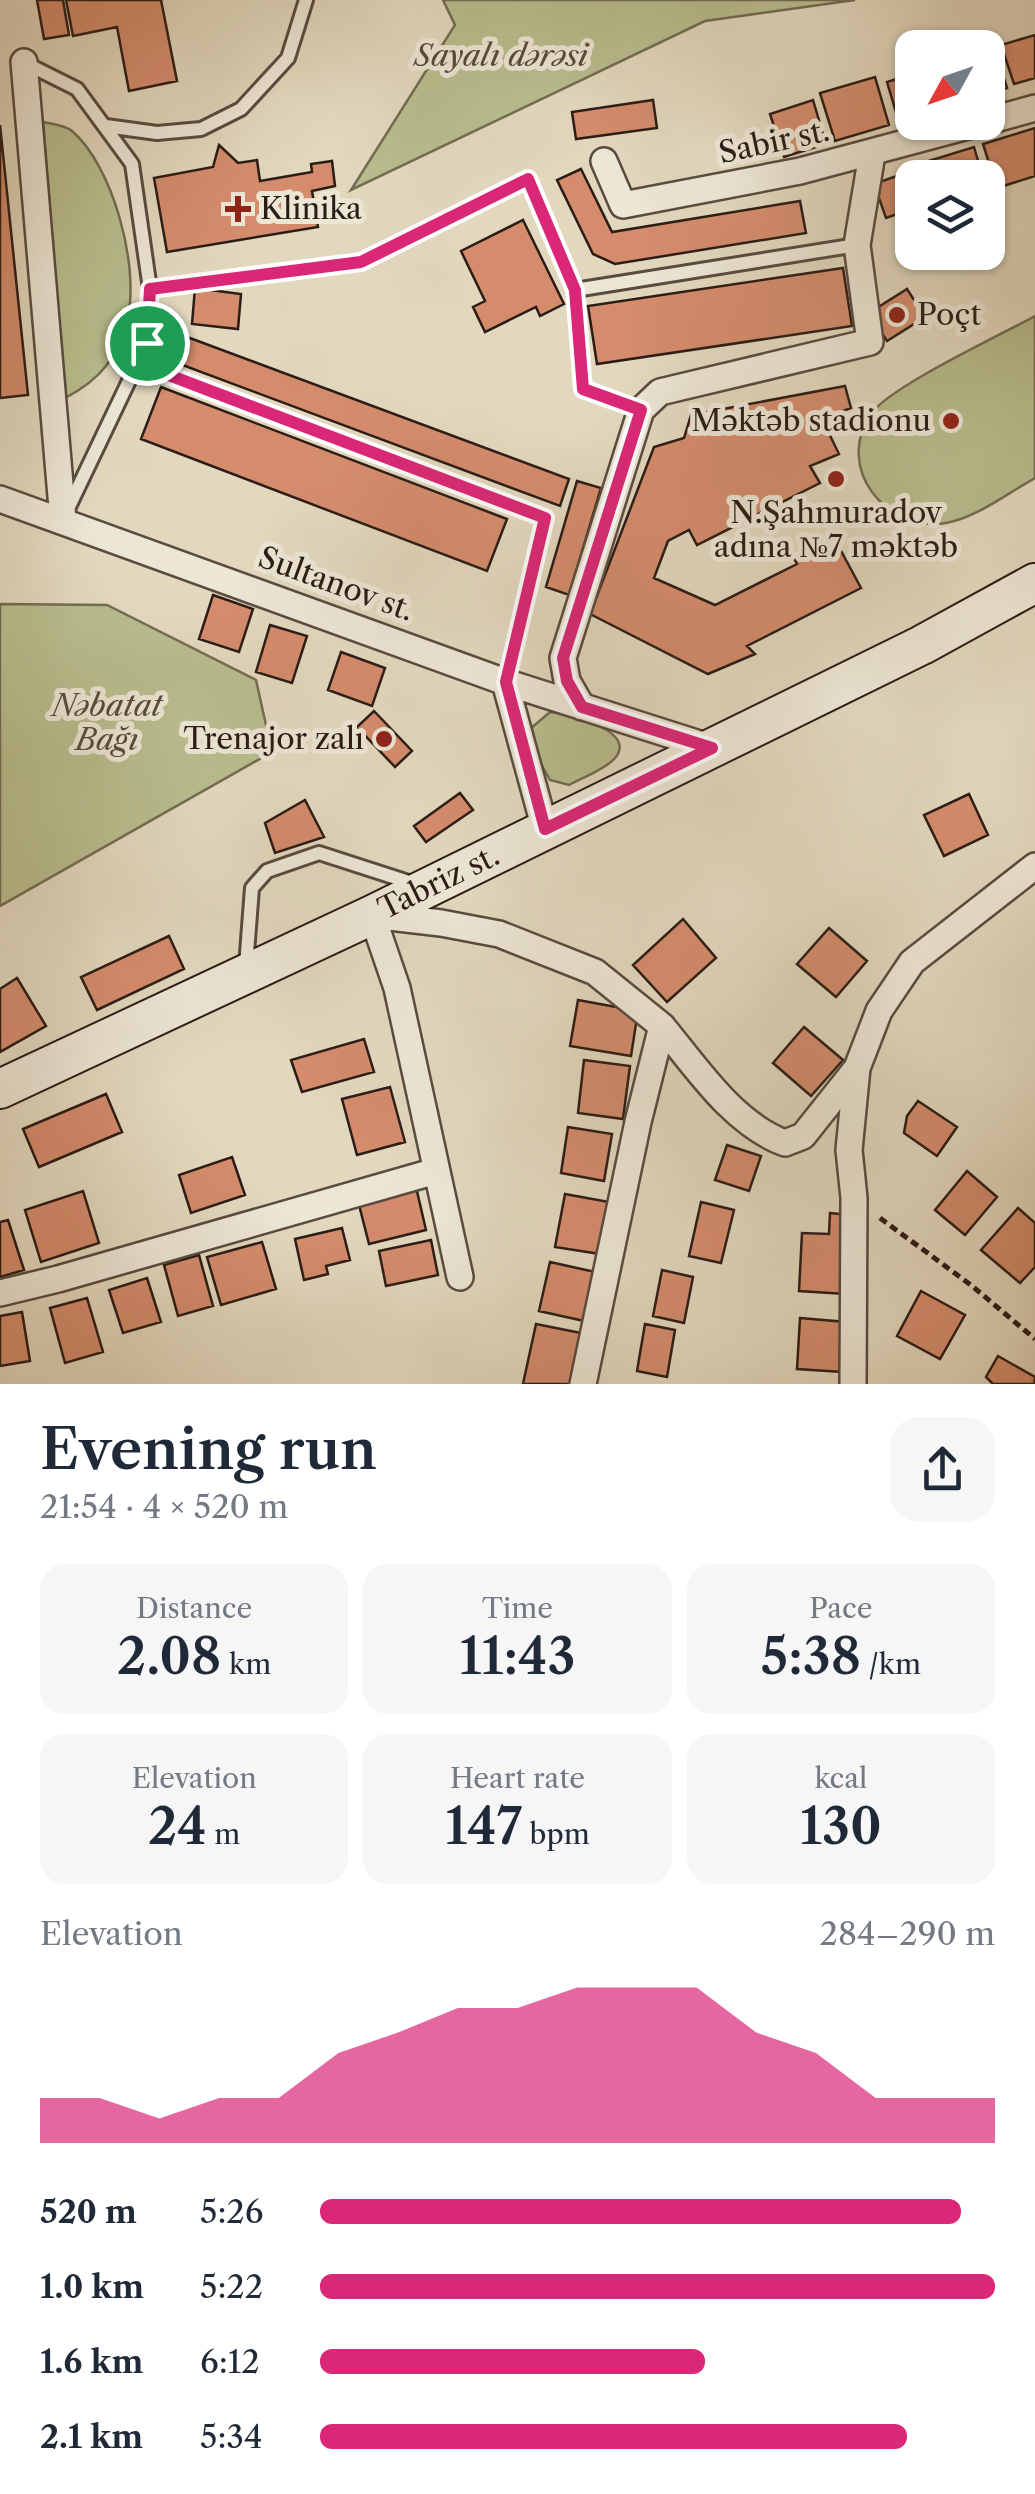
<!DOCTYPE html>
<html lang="en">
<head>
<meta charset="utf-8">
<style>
  :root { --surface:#fff; --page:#f6f6f7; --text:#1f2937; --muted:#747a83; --accent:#db2777 }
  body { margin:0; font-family:"Libre Caslon Text",serif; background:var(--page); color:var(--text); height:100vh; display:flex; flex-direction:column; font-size:38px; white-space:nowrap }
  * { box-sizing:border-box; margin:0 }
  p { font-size:32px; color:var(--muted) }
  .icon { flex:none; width:55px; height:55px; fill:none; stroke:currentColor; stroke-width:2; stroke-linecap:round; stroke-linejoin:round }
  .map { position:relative; height:1384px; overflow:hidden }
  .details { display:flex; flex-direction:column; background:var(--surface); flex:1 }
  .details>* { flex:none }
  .needle { width:65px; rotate:230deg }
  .tools { position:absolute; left:895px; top:30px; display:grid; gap:20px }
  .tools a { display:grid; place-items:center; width:110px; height:110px; border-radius:20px; background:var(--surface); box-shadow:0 2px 8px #0004; font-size:50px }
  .pin { position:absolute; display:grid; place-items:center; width:85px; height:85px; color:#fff; margin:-42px; border:5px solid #fff; border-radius:50%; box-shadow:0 2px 10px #0007 }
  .round { display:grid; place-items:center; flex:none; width:105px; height:105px; border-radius:30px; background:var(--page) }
  .summary { display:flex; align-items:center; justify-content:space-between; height:170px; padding:0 40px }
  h1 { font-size:55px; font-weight:600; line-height:75px }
  .stats { display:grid; grid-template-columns:repeat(3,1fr); gap:15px; height:170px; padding:10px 40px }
  .stats div { display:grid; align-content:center; border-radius:25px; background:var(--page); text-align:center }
  .stats b { font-size:50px; font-weight:600 }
  .stats small { font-size:28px; font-weight:400 }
  .stats p { font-size:28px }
  .chart { height:280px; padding:20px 40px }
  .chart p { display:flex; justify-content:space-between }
  .chart svg { width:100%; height:180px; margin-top:10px; fill:var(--accent); opacity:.7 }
  ul { padding:0 40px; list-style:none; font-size:32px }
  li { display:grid; grid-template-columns:160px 120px 1fr; align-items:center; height:75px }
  li i { height:25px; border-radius:12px; background:var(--accent) }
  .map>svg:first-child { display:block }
</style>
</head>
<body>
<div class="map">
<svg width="1035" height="1384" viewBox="0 0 1035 1384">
  <rect width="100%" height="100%" fill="#e2d8be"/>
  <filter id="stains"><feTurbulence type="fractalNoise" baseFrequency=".002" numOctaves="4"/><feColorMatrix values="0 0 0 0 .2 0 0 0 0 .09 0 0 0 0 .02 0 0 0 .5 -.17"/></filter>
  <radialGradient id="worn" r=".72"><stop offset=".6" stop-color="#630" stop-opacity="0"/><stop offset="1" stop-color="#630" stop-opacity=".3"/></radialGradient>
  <path fill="#b8bd8e" stroke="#726c52" stroke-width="2.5" d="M443,0H855L705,21L351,190L455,25Z
    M43,122C52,124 65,125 72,131C113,166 139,265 128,316C120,356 100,380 65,398Z
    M1035,316V478C1008,493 976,518 946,523C886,532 834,468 871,414C889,387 1001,335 1035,316Z
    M0,604L107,605L256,680L272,752L0,906Z
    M550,712C567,713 644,732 612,761C601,771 582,778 569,785L550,780L532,748L530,729Z"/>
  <path fill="#d48c6d" stroke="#2b1c16" stroke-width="2.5" d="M37,0H63L69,35L44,39Z
    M66,0H161L177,81L129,91L117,27L73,36Z
    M1035,35V78L1014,84L1001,45Z
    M995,49L1007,88L988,94V51Z
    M912,74V118L899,122L887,82Z
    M875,77L889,125L835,141L820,93Z
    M653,100L657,128L576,139L572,112Z
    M813,100L826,144L784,157L770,114Z
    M0,125L28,395L0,398Z
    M1035,128V176L997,188L983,144Z
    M219,145L238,163L257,160L260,181L312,172L311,164L332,161L335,186L312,191L318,227L167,252L154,178L213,167Z
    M974,147L983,178H927L922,163Z
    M581,169L612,232L800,201L806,233L615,264L593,254L557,180Z
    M914,170L916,178H912V209L886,218L874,184Z
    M523,220L564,304L540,316L536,307L485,332L473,307L485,301L461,251Z
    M843,268L852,326L597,364L588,306Z
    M195,288L241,294L238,329L192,324Z
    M907,289L925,317L887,341L869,313Z
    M179,334L569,479L560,506L169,360Z
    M845,386L851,408L822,419L839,454L810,466L820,483L697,545L689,530L668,541L654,578L715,605L797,564L793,556L833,536L861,588L747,646L755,654L708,674L590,614L654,447L684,438L691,415Z
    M161,387L507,519L487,571L141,439Z
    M577,481L601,488L569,595L546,587Z
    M213,595L253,609L239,652L199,639Z
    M270,625L307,636L292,683L256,672Z
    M341,652L385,668L372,706L328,690Z
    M374,711L412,751L395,767L357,727Z
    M460,793L473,810L426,842L414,826Z
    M969,794L988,835L944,856L924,815Z
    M305,800L324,837L275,853L265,823Z
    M683,919L716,958L667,1002L633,965Z
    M829,928L867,961L836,997L797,964Z
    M169,936L184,969L97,1010L81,977Z
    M17,978L46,1026L0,1052V989Z
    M578,1000L638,1011L631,1056L570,1046Z
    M804,1027L843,1060L811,1096L773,1063Z
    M364,1039L374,1072L302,1092L291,1060Z
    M584,1060L630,1066L623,1119L578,1113Z
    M390,1087L405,1142L357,1155L342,1099Z
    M106,1094L122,1132L39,1167L23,1129Z
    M918,1101L957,1127L937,1156L904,1133L907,1116Z
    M568,1127L612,1134L604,1181L561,1173Z
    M727,1145L761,1156L749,1191L715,1180Z
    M232,1157L245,1195L191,1213L179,1175Z
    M967,1171L997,1197L965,1235L935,1210Z
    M416,1187L426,1230L369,1244L358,1201Z
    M83,1191L99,1243L41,1262L25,1210Z
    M565,1194L609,1202L600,1254L555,1247Z
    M701,1202L734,1210L721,1263L689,1256Z
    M1018,1208L1035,1223V1267L1020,1283L981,1250Z
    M830,1213L850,1215L845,1294L799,1291L802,1233L829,1234Z
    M8,1220L24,1270L0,1277V1222Z
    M342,1228L350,1260L326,1266L328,1274L304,1280L295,1239Z
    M431,1240L438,1275L386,1286L379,1251Z
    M262,1242L276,1289L221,1305L207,1257Z
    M199,1255L213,1306L178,1316L164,1265Z
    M550,1262L595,1272L584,1321L539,1311Z
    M662,1270L693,1277L684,1323L653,1316Z
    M147,1278L161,1322L123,1333L109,1290Z
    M921,1291L965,1315L940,1359L897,1336Z
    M87,1298L103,1352L65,1363L50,1308Z
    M22,1312L30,1361L0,1366V1316Z
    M800,1318L846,1322L842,1372L797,1369Z
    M536,1324L581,1333L571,1384H523Z
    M645,1324L675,1330L667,1377L637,1371Z
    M998,1356L1035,1377L1034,1384H993L986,1377Z"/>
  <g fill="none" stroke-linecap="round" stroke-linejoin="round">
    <defs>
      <path id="service" d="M25,63L77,89L132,164L150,289L147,343L66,513
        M106,126L157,133L201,129L241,109L288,58L306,0
        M150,289L361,262L528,179L575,290L583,389L641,410
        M575,290L857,245
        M137,363L545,518L505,682
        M246,966L252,888L267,871L319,853L418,885"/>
      <path id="minor" d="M24,62L63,520
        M988,121L1035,108
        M604,161L623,205L800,171L983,122
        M0,499L505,682L545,829
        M505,682L712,748
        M582,707L567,681L563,658L641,410L660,392L870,342L857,245L872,154
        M662,1026C696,1067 733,1124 785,1143L803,1136L857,1068
        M460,1277L397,988L372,915L441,923L499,934L595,972L662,1026L638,1122L583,1384
        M0,1293L58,1279L436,1171
        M853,1384L854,1198L849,1150L857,1068L879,1011L912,962L1035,866"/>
      <g id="secondary">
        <path id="s1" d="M0,1089L372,915L922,645L1035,583"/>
      </g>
    </defs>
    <use href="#service" stroke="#594b40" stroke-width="18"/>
    <use href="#minor" stroke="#594b40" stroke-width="30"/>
    <use href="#secondary" stroke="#2b1c16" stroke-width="42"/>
    <path stroke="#2b1c16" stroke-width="5" stroke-dasharray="8 5" stroke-linecap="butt" d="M880,1218L971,1285L1035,1339"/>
    <use href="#service" stroke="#ece6d5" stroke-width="12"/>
    <use href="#minor" stroke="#ece6d5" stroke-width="25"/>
    <use href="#secondary" stroke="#ece6d5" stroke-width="38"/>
  </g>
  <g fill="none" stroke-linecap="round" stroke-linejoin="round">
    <defs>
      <path id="route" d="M528,179L575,290L583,389L641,410L563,658L567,681L582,707L712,748L545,829L506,682L545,518L137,363L147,343L150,289L361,262Z"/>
    </defs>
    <use href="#route" stroke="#fff" stroke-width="20"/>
    <use href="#route" stroke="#db2777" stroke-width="12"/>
  </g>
  <g fill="#8f2418" stroke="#ece6d5" stroke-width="4">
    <path d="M233 194h10v10h10v10h-10v10h-10v-10h-10v-10h10z"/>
    <circle cx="897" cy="315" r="10"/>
    <circle cx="951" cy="421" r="10"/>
    <circle cx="836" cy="479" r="10"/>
    <circle cx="384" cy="739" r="10"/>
  </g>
  <g text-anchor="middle" stroke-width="10" stroke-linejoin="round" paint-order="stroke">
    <g font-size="30" font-style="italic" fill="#554c3a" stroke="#ece6d5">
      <text x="501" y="66">Sayalı dərəsi</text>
      <text x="107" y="716">Nəbatat<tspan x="107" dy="34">Bağı</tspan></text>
    </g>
    <g font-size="30" fill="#2b1c16" stroke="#ece6d5">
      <text transform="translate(774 142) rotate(-12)" y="10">Sabir st.</text>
      <text transform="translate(336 584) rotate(20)" y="10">Sultanov st.</text>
      <text dy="10" stroke="none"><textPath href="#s1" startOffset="485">Tabriz st.</textPath></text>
    </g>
    <g font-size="30" fill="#2b1c16" stroke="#ece6d5" text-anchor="start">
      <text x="260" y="219">Klinika</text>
      <text x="917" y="325">Poçt</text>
      <text x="931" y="431" text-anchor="end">Məktəb stadionu</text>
      <text x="836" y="523" text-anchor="middle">N.Şahmuradov<tspan x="836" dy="34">adına №7 məktəb</tspan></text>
      <text x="364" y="749" text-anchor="end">Trenajor zalı</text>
    </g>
  </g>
  <rect width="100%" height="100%" filter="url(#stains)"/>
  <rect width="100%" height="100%" fill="url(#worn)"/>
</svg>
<div class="tools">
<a><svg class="needle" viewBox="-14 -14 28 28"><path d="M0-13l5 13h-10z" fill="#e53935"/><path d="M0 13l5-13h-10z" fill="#747a83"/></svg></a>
<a><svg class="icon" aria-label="layers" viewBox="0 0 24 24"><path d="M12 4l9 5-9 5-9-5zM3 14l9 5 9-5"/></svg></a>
</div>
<div class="pin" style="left:147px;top:343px;background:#1e9e55"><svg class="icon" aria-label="arrive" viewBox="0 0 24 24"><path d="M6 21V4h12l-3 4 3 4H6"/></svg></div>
</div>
<section class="details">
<div class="summary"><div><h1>Evening run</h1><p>21:54 · 4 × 520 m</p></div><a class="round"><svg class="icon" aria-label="share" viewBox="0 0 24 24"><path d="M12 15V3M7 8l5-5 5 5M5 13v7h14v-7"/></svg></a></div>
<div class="stats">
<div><p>Distance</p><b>2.08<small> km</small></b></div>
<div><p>Time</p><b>11:43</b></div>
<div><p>Pace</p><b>5:38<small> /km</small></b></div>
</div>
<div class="stats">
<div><p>Elevation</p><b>24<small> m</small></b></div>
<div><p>Heart rate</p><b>147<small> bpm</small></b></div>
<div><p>kcal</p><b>130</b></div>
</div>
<div class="chart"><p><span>Elevation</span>284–290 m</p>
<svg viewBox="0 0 160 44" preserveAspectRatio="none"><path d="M0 44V33L10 33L20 38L30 33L40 33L50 22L60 17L70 11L80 11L90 6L100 6L110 6L120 17L130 22L140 33L150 33L160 33V44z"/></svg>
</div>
<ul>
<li><b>520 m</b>5:26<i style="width:95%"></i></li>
<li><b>1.0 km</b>5:22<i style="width:100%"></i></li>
<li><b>1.6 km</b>6:12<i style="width:57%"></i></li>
<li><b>2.1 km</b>5:34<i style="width:87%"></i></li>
</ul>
</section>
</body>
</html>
